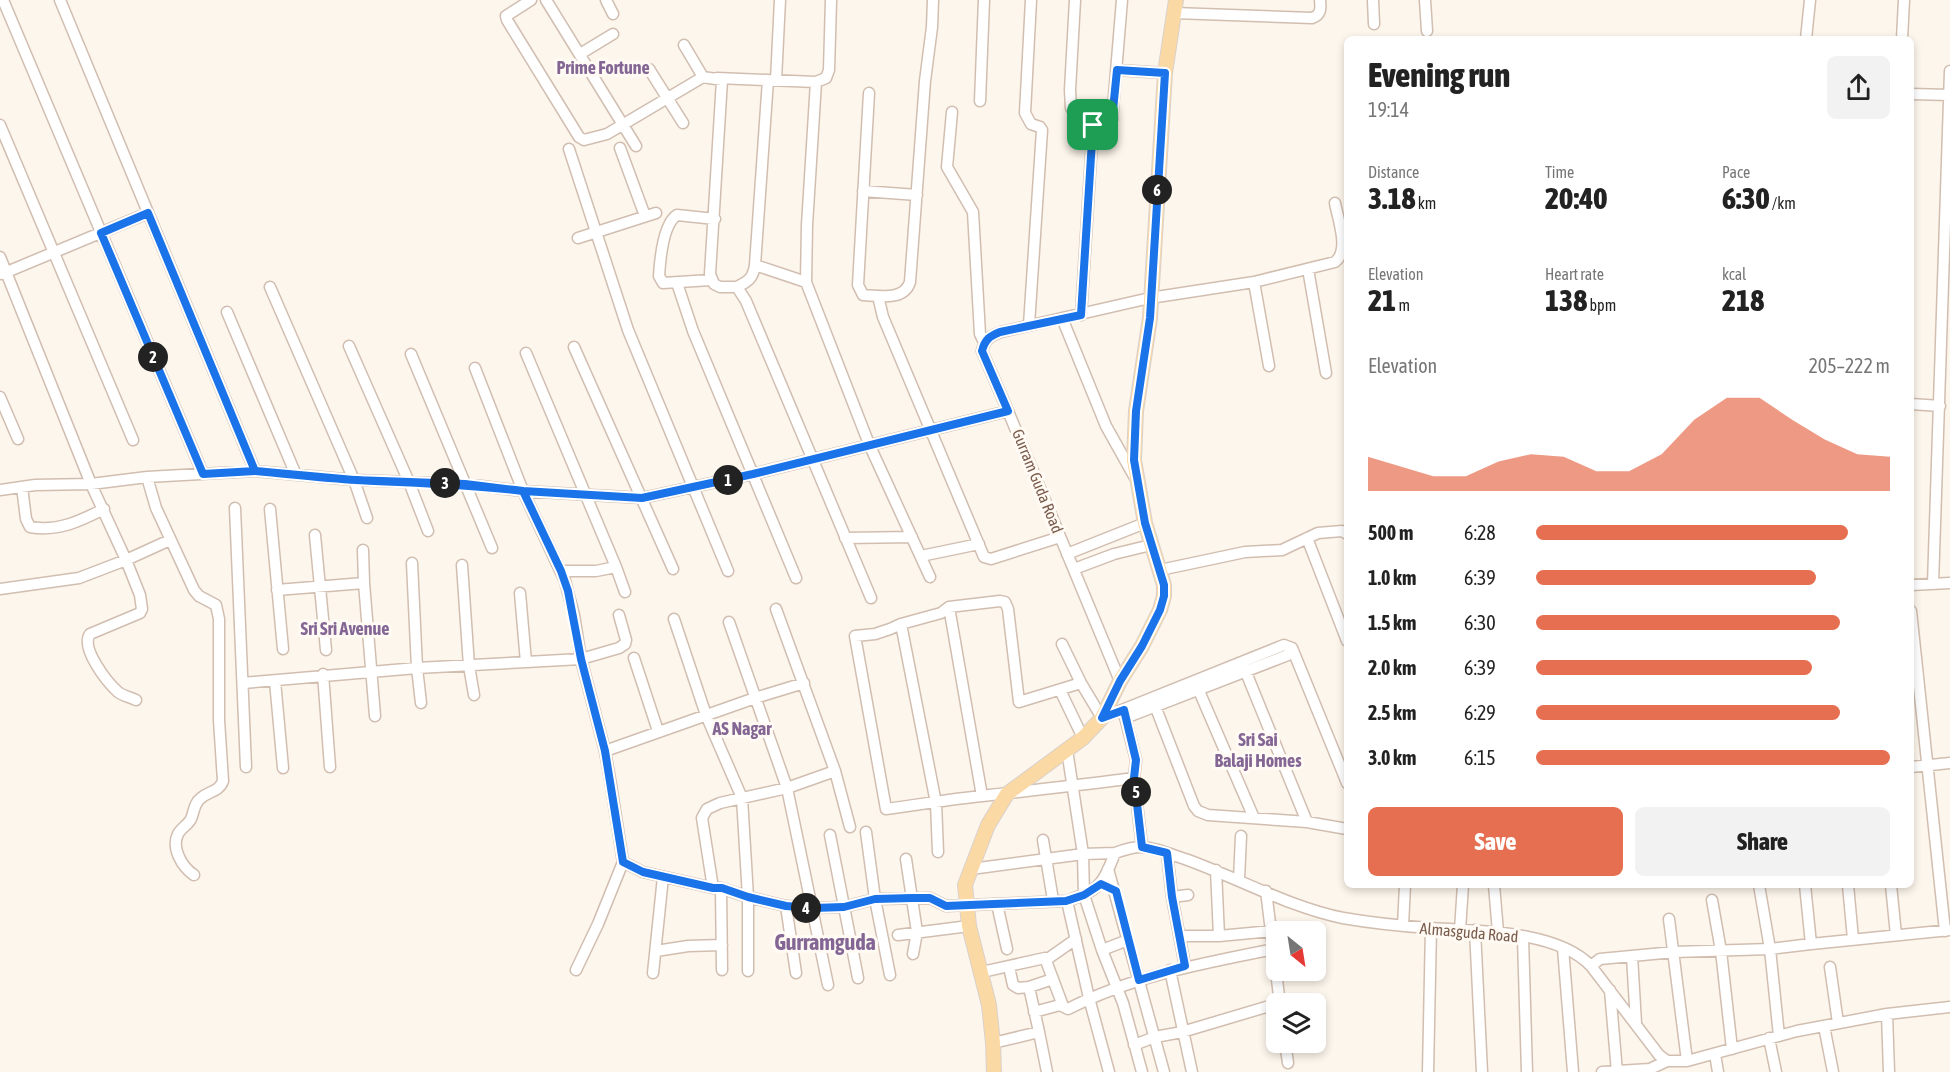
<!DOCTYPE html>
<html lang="en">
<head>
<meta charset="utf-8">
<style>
  :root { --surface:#fff; --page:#f2f2f2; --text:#222; --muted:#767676; --accent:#e76f51 }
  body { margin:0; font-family:"Asap Condensed",sans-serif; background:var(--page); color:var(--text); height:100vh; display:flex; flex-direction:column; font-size:22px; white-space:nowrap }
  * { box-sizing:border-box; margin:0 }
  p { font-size:20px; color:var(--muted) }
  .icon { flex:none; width:33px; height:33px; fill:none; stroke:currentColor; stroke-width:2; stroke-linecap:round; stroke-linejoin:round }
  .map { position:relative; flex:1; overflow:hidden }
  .drawer { position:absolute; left:1344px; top:36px; width:570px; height:852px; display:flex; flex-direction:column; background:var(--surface); border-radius:9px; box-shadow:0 3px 9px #0003 }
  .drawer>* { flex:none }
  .needle { width:39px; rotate:150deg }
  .controls { position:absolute; left:1266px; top:921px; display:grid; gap:12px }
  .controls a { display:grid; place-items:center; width:60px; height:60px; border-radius:9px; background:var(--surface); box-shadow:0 3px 9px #0003; font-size:30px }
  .pin { position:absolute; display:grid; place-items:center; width:51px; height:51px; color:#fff; margin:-26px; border-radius:12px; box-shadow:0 3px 9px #0006 }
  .km { position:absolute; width:30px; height:30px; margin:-15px; border-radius:50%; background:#222; color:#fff; font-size:16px; line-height:30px; text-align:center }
  .round { display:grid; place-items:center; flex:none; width:63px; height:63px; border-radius:9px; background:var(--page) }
  .overview { display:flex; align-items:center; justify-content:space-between; height:102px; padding:0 24px }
  h1 { font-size:33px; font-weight:800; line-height:45px }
  .metrics { display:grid; grid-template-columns:repeat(3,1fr); gap:9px; height:102px; padding:6px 24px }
  .metrics div { display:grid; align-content:center }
  .metrics b { font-size:30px; font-weight:800 }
  .metrics small { font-size:16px; font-weight:400 }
  .metrics p { font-size:16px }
  .chart { height:168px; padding:12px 24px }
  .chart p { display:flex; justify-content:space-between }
  .chart svg { width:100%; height:108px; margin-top:6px; fill:var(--accent); opacity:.7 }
  .action { display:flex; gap:12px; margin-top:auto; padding:12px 24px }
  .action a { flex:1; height:69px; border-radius:9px; background:var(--accent); color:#fff; font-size:24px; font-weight:800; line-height:69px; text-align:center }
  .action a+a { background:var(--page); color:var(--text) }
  ul { padding:0 24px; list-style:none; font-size:20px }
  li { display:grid; grid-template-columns:96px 72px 1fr; align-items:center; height:45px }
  li i { height:15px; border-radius:8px; background:var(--accent) }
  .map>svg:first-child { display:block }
</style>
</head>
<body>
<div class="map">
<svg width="1950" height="1072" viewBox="0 0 1950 1072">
  <rect width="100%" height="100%" fill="#fdf6ec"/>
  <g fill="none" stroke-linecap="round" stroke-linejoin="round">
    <defs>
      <path id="minor" d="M3,0L203,474
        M60,0L255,471
        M531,0L506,16L507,20L579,137L584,140L607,134L703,77L722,80L710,274L714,284L720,287H737L746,301L871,598
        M546,0L636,146
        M606,0L613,14
        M1075,0L1070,90L1071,108L1083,123L1105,126L1112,120L1122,0
        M1373,0L1374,24
        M1425,0L1427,31
        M1174,13L1312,18C1321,15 1321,9 1320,0
        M1806,39L1810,0
        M1902,39L1904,0
        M684,45L703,77
        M580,54L613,34
        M649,69L683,123
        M1117,70L1165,73
        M717,78L816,82L826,78L829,70L831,0
        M776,80L780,0
        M816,82L807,225L806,282L869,444L930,577
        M869,93L858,285L863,295C880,296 904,301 910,282L925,81L932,27L933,0
        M1911,94L1950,95
        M980,101L984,0
        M952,112L947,167L973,212L980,334L984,342
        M0,125L133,440
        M620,148L645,216
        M569,149L628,330L728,571
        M863,191L917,195
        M578,238L656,213
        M0,257L91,484L126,560L140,595L142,609L140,613L90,634C80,648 107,682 118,692C123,696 130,697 136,700
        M755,265L806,282
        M1308,269L1326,373
        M2,274L148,213
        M711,280L663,283L659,276C660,260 663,224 677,215L715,219
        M1254,282L1269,366
        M677,283L693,331L796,578
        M270,287L354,480L367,518
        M737,287C749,281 753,278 755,265L768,80
        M878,296L883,317L984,557L991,559L1060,537
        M227,312L296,475
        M1081,315L1093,125
        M1062,318L1106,426L1134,476
        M1029,325L1042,130L1040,127L1031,124L1025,113L1031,0
        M349,346L409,482L428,531
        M574,347L673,569
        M526,353L616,567L596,571H561
        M411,354L492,548
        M475,368L523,491L565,581L574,615L581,659L605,751L611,785L623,862L598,924L576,970
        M0,397L18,439
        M1911,404L1940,406
        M147,477L156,508L194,590L199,596L216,605L219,619V720L223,781C219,792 209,791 201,798C194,803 194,812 191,819C188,825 181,828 178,834C171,848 182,867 194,875
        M22,487L26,519L30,527C58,532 80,521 104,509
        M0,490L35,485L91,484L147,477L255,471L354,480L465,484L523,491L642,498L753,474L1008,411
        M235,508L246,767
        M270,509L283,649
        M315,535L326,650
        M845,538L912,537
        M1307,538L1347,641
        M363,550L364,583L375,716
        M1067,554L1145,523
        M921,556L979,544
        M412,563L417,668L421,703
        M462,565L469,666L474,695
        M616,567L625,592
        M1074,569L1114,554L1151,545
        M1160,570L1245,552L1282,550L1318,533L1342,531L1347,534
        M1933,584L1950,71
        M1911,585L1950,583
        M0,589L79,578L126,560L170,540
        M277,590L364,583
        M520,593L526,662
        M949,607L982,796
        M776,609L835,771L850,827
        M1911,611L1945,931
        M674,619L706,715L742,798L748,897V971
        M729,622L787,788L828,985
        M901,624L936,803L938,852
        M1062,644L1081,683L1102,718L1284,645L1292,648
        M1292,648L1347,783
        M634,658L658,731
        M1243,665L1307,822
        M323,674L330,767
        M275,681L283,768
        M1120,681L1008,411L982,351C985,339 990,336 1001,332L1150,298L1254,282L1335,262C1350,250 1338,220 1335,203
        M243,683L417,668L581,659L619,648L625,644L626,640L619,615
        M1081,683L1019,702L1008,609L1005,602L1000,601L949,607L941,613L901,624L890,629L875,634L855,636L886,809C918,805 950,799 982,796C1033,790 1083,785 1134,778
        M1196,684L1254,818
        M1060,690L1083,738
        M1152,698L1194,806L1198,811L1208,815L1307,822L1347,829
        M1124,713L1136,760L1134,778L1142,847
        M1125,718L1288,655L1292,648
        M1067,750L1083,854L1084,895L1102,950L1123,1003L1142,1072
        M605,751L755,698L804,683
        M1911,767L1950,763
        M866,832L875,899L890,975
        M830,835L858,978
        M1043,840L1053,900
        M1167,853L1172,897L1185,966
        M906,859L917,932L913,954
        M623,862L643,872L713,888H721L748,897L786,906L813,908L844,907L875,899L930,898L946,906L1067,901C1100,889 1102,886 1115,853C1123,850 1132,847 1141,847C1155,847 1172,855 1185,859C1236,877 1291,908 1343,918C1372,923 1401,926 1430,928C1476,931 1557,930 1591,966L1659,1055L1667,1061H1687L1797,1031L1887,1014L1950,1007
        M971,869L1083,854L1115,853
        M1108,869L1164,1072
        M1216,870L1219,936
        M1239,879L1241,836
        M1494,885L1498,932
        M1759,885L1770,949L1779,1036
        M1805,885L1811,944
        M1848,885L1853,939
        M1891,885L1896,935
        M713,888L702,818L707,809L720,803L787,788L835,771
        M721,888L722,970
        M1266,891L1280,1004
        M1172,897L1188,895
        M1712,900L1721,951L1732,1049
        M1067,901L1089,998L1109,1072
        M997,904L1007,949
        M786,906L796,973
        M1669,919L1687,1061
        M1403,926L1405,885
        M1460,930L1463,885
        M1475,930L1482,1072
        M898,935L969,926
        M1181,936H1219L1272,931
        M1523,938L1527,1072
        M1563,948L1573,1072
        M1102,950L1128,940
        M656,951L688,946L722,945
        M1632,956L1636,1023
        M1046,960L1076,939
        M1591,966L1600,959L1674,952L1770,949L1811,944L1950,930
        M1009,967L1013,985L1018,988L1029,987L1053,979
        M1830,967L1838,1023
        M1170,970L1192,1072
        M982,972L1045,958L1063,1006
        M653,973L663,877
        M1029,987L1039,1032
        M1610,990L1617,1072
        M1034,1012L1060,1005L1068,1009C1133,976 1203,963 1274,949
        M1887,1014L1889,1072
        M1824,1026L1833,1072
        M1769,1038L1776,1072
        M1285,1042L1288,1063
        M993,1043L1039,1032L1047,1072
        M1134,1045L1155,1037L1182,1032L1276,1004
        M1715,1054L1718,1072
        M1428,1072L1431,928
        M1602,1072L1650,1069L1667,1061"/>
      <path id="major" d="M994,1072L993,1043L989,1005L969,926L965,885L988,825L1007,794L1083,738L1102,718L1120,681L1142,646L1160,610L1164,596V585L1145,523L1134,460L1136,411L1150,318L1165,73L1176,0"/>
    </defs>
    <use href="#minor" stroke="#d1beb0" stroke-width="13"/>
    <use href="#major" stroke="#dad1cd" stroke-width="16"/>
    <use href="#minor" stroke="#fff" stroke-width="10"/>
    <use href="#major" stroke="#fbd9a5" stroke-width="14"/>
  </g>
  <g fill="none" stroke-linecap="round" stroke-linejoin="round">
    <defs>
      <path id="route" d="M1093,125L1081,315L1000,332C990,336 985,339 982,351L1008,411L753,474L642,498L523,491L465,484L354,480L255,471L203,474L101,233L148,213L255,471C289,474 323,478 357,480C412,483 467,484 523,491L561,571L568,591L581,659L605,751L623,862L643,872L713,888H722L748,897L786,906L813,908L844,907L875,899L912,898H930L946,906L1066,901L1084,895L1101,884L1116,891L1139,980L1185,966L1172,897L1167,853L1142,847L1134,778L1136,760L1124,710L1102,718L1120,681L1142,646L1160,610L1164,596V585L1145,523L1134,460L1136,411L1150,318L1165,73L1117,70L1112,120L1105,126L1093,125"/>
    </defs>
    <use href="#route" stroke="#fff" stroke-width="12"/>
    <use href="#route" stroke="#1a73e8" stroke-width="8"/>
  </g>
  <g text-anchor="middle" stroke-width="6" stroke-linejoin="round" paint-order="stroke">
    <g font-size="16" fill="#7a5c4d" stroke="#fffaf3">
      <text transform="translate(1038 481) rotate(68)" y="6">Gurram Guda Road</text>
      <text transform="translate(1469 932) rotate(5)" y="6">Almasguda Road</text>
    </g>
    <g font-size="18" font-weight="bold" fill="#846695" stroke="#fffaf3">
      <text x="603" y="74">Prime Fortune</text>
      <text x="345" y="635">Sri Sri Avenue</text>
      <text x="742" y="735">AS Nagar</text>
      <text x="1258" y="746">Sri Sai<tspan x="1258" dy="21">Balaji Homes</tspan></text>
    </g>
    <g font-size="22" font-weight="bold" fill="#846695" stroke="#fffaf3">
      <text x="825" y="950">Gurramguda</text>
    </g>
  </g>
</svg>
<div class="controls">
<a><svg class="needle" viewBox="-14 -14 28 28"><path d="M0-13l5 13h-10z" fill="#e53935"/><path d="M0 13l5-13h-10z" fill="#767676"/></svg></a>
<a><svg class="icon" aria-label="layers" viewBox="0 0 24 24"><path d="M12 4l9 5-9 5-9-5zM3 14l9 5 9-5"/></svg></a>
</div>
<div class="pin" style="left:1093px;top:125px;background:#1e9e55"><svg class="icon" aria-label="arrive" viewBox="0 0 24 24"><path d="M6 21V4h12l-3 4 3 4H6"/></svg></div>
<b class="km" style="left:728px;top:480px">1</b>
<b class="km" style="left:153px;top:357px">2</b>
<b class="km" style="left:445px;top:483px">3</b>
<b class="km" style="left:806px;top:908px">4</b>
<b class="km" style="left:1136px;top:792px">5</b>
<b class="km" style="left:1157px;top:190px">6</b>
<section class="drawer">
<div class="overview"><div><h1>Evening run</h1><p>19:14</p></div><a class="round"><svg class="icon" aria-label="share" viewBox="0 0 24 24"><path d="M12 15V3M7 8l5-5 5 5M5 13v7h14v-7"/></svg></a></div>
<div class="metrics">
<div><p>Distance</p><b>3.18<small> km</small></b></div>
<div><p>Time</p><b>20:40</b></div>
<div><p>Pace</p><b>6:30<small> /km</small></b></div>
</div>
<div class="metrics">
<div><p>Elevation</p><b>21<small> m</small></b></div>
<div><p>Heart rate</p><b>138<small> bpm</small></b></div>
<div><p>kcal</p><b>218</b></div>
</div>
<div class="chart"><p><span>Elevation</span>205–222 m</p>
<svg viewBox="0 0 160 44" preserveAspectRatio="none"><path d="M0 44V30L10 34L20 38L30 38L40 32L50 29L60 30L70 36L80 36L90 29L100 15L110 6L120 6L130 15L140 23L150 29L160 30V44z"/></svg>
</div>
<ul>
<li><b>500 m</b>6:28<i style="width:88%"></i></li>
<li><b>1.0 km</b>6:39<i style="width:79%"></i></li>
<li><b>1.5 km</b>6:30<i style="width:86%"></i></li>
<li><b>2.0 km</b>6:39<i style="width:78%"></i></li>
<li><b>2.5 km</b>6:29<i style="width:86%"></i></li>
<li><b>3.0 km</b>6:15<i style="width:100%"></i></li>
</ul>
<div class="action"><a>Save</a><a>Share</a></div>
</section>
</div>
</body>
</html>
